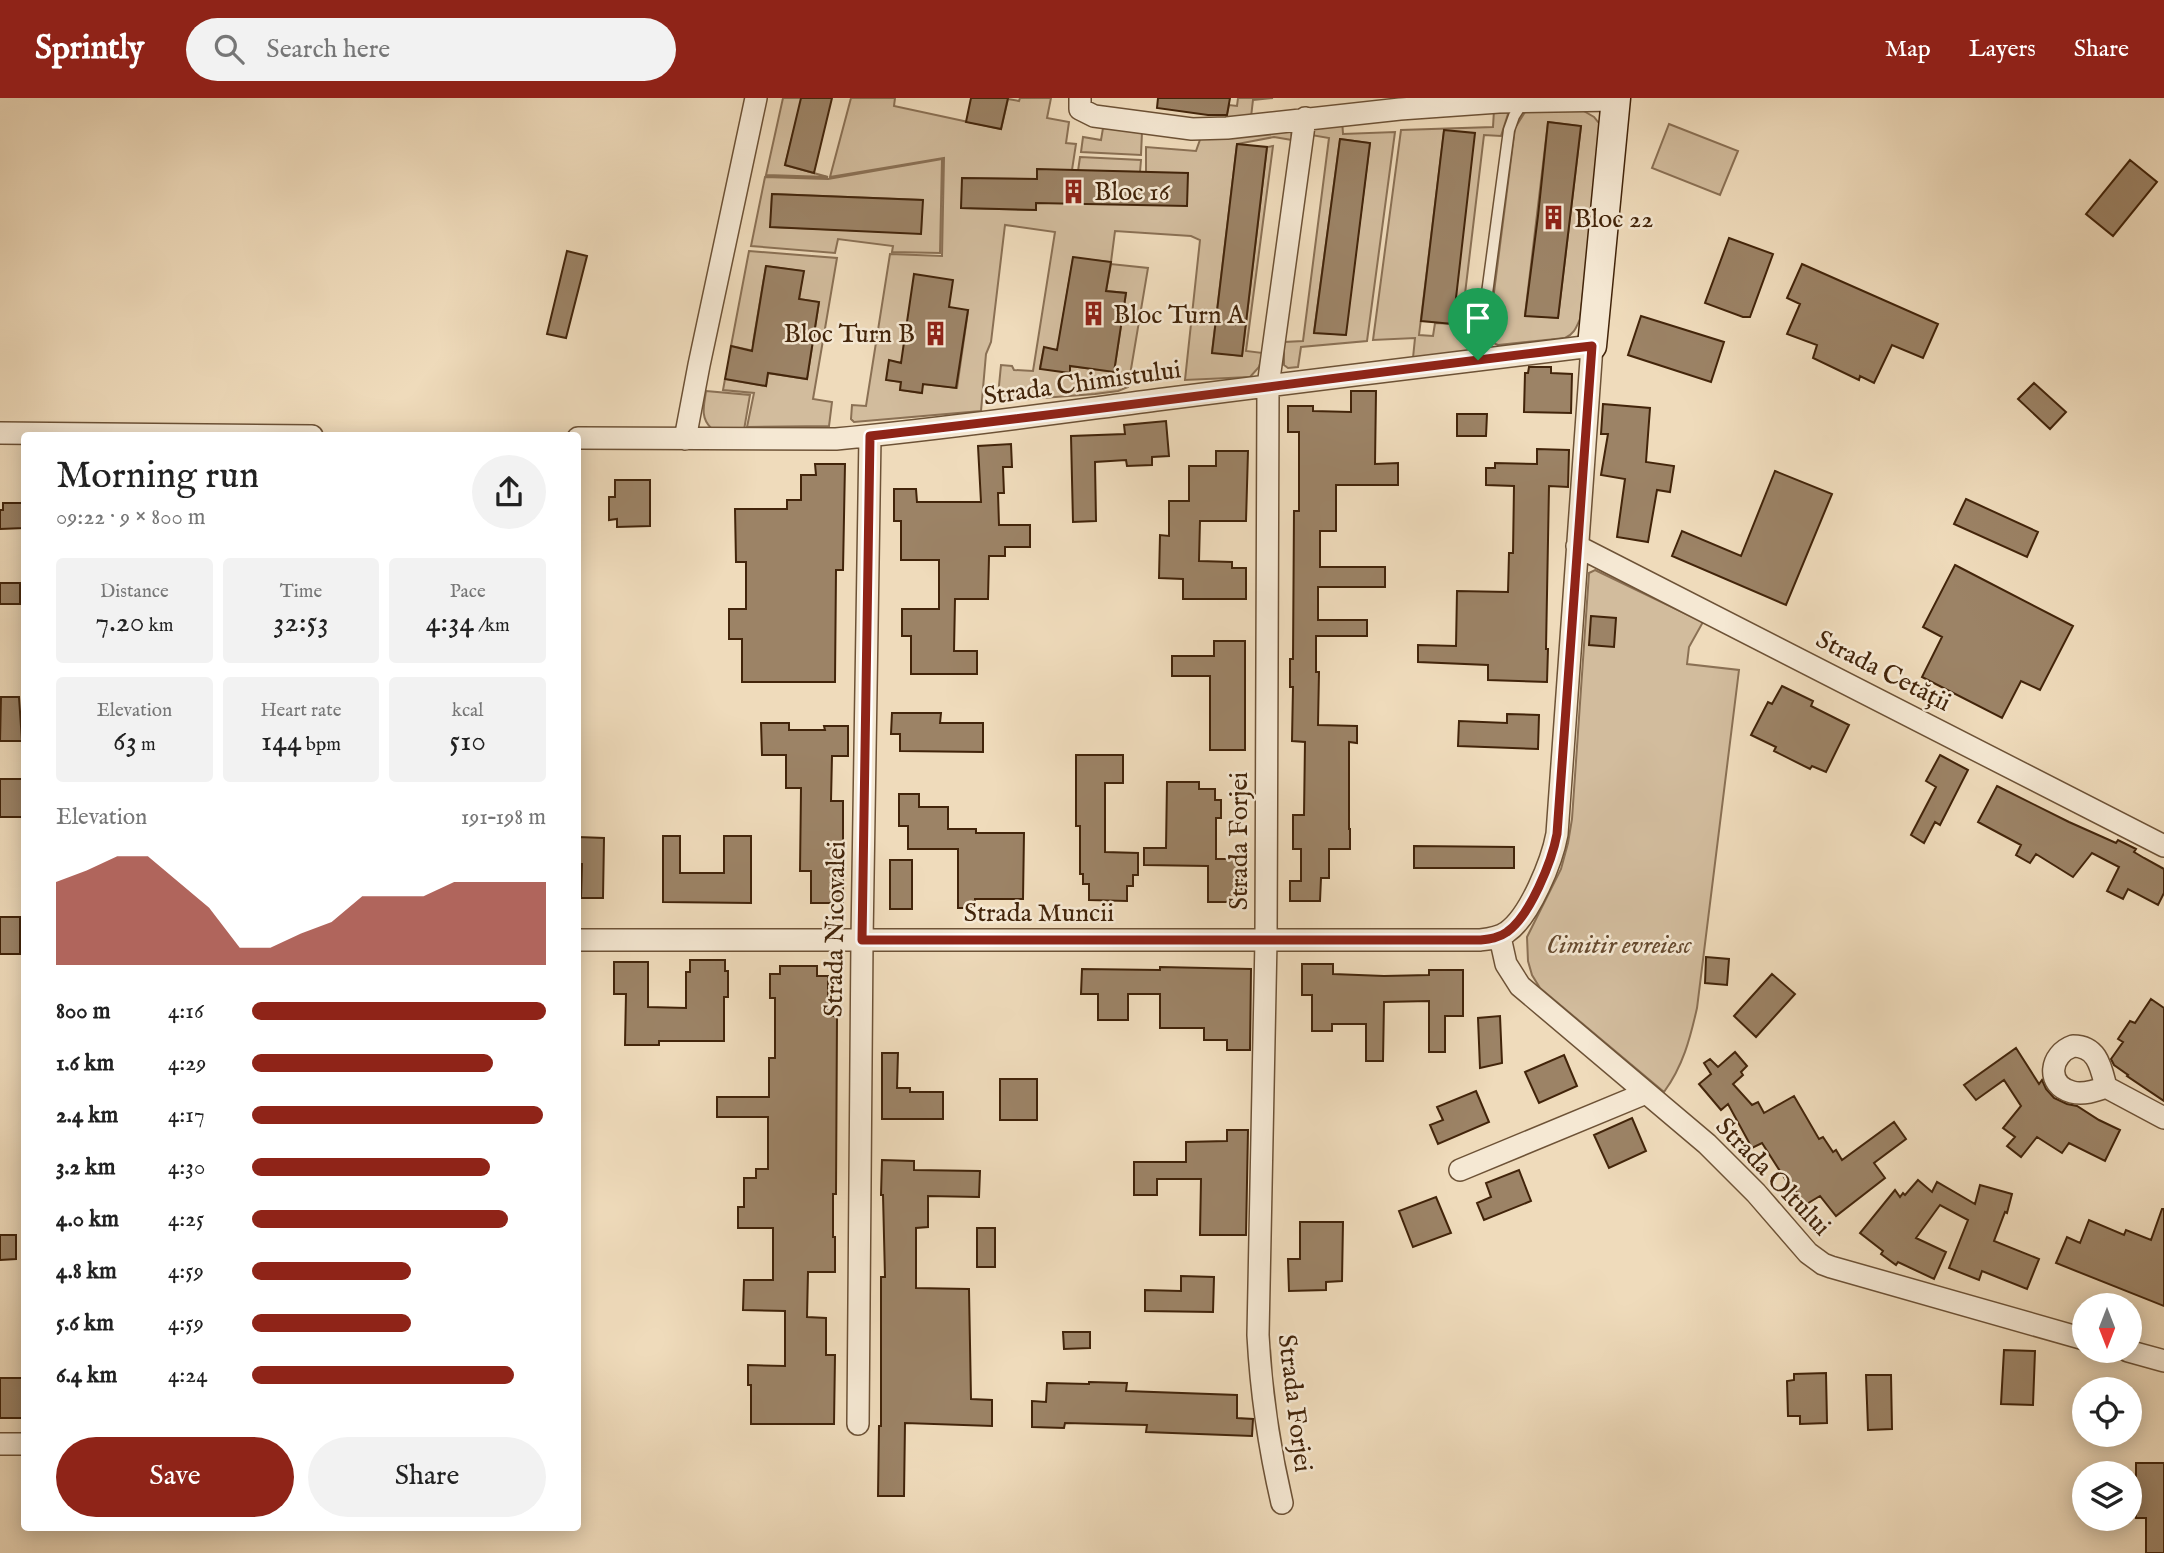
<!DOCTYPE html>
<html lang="en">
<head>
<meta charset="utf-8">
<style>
  :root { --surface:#fff; --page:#f2f2f2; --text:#222; --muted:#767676; --accent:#8f2418 }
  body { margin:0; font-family:"IM FELL English",serif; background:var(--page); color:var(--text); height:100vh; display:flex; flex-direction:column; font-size:26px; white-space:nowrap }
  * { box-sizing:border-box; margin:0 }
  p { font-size:23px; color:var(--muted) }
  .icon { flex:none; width:38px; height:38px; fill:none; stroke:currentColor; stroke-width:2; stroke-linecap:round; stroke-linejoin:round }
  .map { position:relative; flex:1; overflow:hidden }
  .panel { position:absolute; left:21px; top:334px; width:560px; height:1099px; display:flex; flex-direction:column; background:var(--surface); border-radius:7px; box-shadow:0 4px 18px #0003 }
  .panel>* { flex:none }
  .needle { width:46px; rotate:180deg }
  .buttons { position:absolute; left:2072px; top:1195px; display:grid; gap:14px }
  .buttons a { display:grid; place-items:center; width:70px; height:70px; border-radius:50%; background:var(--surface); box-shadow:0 4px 18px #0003; font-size:35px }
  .pin { position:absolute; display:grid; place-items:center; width:60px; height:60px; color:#fff; margin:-72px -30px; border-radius:50% 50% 50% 0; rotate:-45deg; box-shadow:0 0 7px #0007 }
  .pin .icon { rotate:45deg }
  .round { display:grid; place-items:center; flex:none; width:74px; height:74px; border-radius:37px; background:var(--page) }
  .head { display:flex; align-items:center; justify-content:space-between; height:119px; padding:0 35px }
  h1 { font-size:38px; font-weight:600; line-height:52px }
  .figures { display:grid; grid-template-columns:repeat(3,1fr); gap:10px; height:119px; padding:7px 35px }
  .figures div { display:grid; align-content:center; border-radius:7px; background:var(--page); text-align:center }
  .figures b { font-size:30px; font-weight:600 }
  .figures small { font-size:19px; font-weight:400 }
  .figures p { font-size:19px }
  .chart { height:196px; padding:14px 35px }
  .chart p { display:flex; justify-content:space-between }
  .chart svg { width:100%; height:126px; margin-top:7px; fill:var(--accent); opacity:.7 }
  .primary-button { display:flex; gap:14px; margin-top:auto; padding:14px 35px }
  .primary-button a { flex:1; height:80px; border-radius:42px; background:var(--accent); color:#fff; font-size:28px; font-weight:600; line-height:80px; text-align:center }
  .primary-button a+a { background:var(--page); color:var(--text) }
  ul { padding:0 35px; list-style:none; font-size:23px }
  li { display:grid; grid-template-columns:112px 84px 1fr; align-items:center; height:52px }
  li i { height:18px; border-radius:9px; background:var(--accent) }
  header { display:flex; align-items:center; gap:42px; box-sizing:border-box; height:98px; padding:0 35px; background:var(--accent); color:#fff }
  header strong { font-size:33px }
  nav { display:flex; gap:38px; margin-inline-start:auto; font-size:24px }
  .search { width:490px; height:63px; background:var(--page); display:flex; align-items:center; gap:18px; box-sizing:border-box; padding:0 24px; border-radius:38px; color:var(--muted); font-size:26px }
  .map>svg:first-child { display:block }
</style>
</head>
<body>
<header>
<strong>Sprintly</strong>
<div class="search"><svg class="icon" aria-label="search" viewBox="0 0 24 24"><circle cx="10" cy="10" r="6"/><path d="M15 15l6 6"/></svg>Search here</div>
<nav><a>Map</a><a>Layers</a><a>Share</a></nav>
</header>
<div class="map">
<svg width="2164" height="1455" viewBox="0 0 2164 1455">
  <rect width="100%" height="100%" fill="#efdbbb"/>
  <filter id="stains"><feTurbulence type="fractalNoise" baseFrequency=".00286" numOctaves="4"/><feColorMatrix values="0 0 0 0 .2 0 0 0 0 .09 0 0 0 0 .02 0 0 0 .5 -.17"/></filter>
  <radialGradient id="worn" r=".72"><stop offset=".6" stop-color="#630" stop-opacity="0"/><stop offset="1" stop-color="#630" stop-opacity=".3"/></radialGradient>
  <path fill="#d2bc9d" stroke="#8a7054" stroke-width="2" fill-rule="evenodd" d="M783,0H802L785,67L828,79L766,77Z
    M851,0H895L894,8L1001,31L1008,1L1019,3L1020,0H1051L1047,20L1069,24L1066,45L1076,46L1072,72L1037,81L962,80V110L1036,112V105L1146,74V49L1196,53L1201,39L1291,32L1292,42L1274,39L1237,46L1212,254L1242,258L1267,49L1273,48L1246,253L1263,255L1259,269L1250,279L1185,282L1200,142L1191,138L1115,133L1111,164L1073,160L1060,237L1070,254L1044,250L1040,270L1070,274V268L1114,274L1126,195L1106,193L1111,166L1148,170L1128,289L1118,293L1095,296L1002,303L998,298L1001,267L1012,268L1014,272L1033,273L1055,134L1005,127L991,244L986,256L981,313L854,324L851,321L852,307L866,308L890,156L942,158L944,60L830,79ZM968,213L957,290L923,286L921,295L900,292L901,284L887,282L889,263L904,265Z
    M1238,0H1273L1253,2L1251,19L1226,20L1229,7L1237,8Z
    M1513,10L1508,16L1501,38L1484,37L1465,196L1481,198L1472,246L1469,252L1461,256L1413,260L1415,240L1373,242L1401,32L1493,29L1494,12ZM1444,33L1453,226L1435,225L1433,238L1419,237Z
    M1582,12L1594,19L1602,29L1580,221C1576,230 1574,236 1565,240L1498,247C1490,244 1489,241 1489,233L1515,30L1525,14ZM1548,24L1581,28L1558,220L1525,217Z
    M1342,21L1343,36L1395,34L1367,243L1301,249L1298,269L1288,270L1284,267V244L1303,243L1329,40L1311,37V29ZM1340,41L1370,45L1345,237L1314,234Z
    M1669,26L1738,53L1720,97L1652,70Z
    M1103,30L1142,34L1141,57L1081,54L1083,39L1101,42Z
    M1080,59L1141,62L1140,74L1078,73Z
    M942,61L940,155L892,154L893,148L838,141L835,155L751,148L765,79L828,81ZM772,96L922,102L921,135L771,129Z
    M749,153L837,160L813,301L832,304L829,328L747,329L754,295L723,292L725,281L766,288L768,275L807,281L819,204L799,201L803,173L766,168L753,245L764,255L731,248Z
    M706,293L750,297L744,332L711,330C700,319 704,308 706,293Z
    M1595,472L1703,524L1689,549L1687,566L1739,572L1697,910C1690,941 1683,968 1664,994L1540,890L1532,877L1528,863L1527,839L1561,771L1568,745L1572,721L1589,475Z"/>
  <path fill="#9c8366" stroke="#42240a" stroke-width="2" d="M801,0H832L814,75L785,67Z
    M971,0H1008L1001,31L966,24Z
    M1158,0H1230L1227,17H1208L1157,10Z
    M1548,24L1581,28L1558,220L1525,218L1538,118Z
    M1444,32L1475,35L1453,226L1421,223Z
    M1340,41L1370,45L1346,237L1314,235Z
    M1237,46L1267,49L1242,258L1212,255Z
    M2130,62L2157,84L2113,138L2086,116Z
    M1037,71L1188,75L1187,108L1036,105V112L961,110L962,80L1037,81Z
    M772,96L923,102L921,136L770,129Z
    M1729,140L1773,156L1750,219H1743L1705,205Z
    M567,153L587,158L566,240L547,236Z
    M1073,159L1111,164L1106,193L1126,195L1114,274L1070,268V275L1040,271L1044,249L1057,252Z
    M1802,166L1938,226L1923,260L1892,247L1874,285L1860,278L1859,282L1813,260L1817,247L1787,236L1800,206L1787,200Z
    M766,168L804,173L799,201L819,204L807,281L768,275L766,288L725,281L731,248L752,253Z
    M914,176L953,182L949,209L968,212L956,290L923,286L922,295L900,292L901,284L886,282L889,262L901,265Z
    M1641,218L1724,244L1711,284L1628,257Z
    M1529,269H1551V275L1572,276L1571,315L1524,314L1525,275H1528Z
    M2034,285L2066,314L2050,331L2018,301Z
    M1351,293H1376L1375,366L1398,365V387H1336V433H1320V469H1385V489H1318V522H1367V538H1316V574H1319L1318,627L1357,628V645L1349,644V731H1350V751H1329V780H1321L1320,803H1290V783H1301V751H1293V717H1304L1305,644L1292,643L1293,589H1290V561H1293L1294,413H1299V334H1288V308H1313V313L1351,314Z
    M1603,306L1650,310L1646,364L1674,368L1670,394L1657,392L1648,444L1617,439L1625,381L1601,377L1608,336H1601Z
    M1457,316H1487L1486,338H1457Z
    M1166,323L1169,358L1152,359V367L1127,368L1126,362L1095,364L1096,423L1073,424L1071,338L1125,336L1124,327Z
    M1011,346L1012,369H1003L1004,395H998L999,427H1030V449H1005V458H989L988,501H955L954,553H977V576H911V538H902V511H939V462H901V423H894V391H916L917,404H981L978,348Z
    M1537,351L1569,352L1568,389L1549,388L1546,551H1548L1547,584L1488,582V567L1418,564V547L1456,548L1457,493L1508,494L1509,455H1513L1514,388L1486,387V370H1495V365L1537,366Z
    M1216,353H1248L1246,423H1200L1199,463L1232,464V470H1246V501H1183V481L1159,480L1160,437L1169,438V403H1189V368H1216Z
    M815,366H845L843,472H836L835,584H742V541H729V511H746V464H736L735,411H787V402H801V377H816Z
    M1775,373L1832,396L1786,507L1672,458L1682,433L1741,458Z
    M615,382H650V428L617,429V421L609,422V399H615Z
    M1966,401L2038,434L2027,459L1954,426Z
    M3,405H24V430L0,431V412H3Z
    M1955,467L2073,528L2040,592L2021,583L2002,620L1922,579L1942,539L1923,529Z
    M0,485H20V506H0Z
    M1591,518L1616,520L1614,549L1589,547Z
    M1214,543H1245V652H1210V578H1172V558H1214Z
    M1782,588L1813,603L1811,608L1849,627L1826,674L1812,668L1810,671L1774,653L1776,649L1751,637L1768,604L1772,606Z
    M1,599H19L22,643H0Z
    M892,615H941L940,625H983V654L900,653V636H891Z
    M1507,616L1539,617L1538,651L1458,648L1459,623L1507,625Z
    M761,625H789V632H825L824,628H848V658H832L831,703H843V805H811V773H800L801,690H786V657H762Z
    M1076,657H1123V685H1105V754L1138,755V777H1133V788H1127V803L1089,802V786H1083V776H1080V728H1076Z
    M1940,657L1968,672L1940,727L1935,724L1924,745L1911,737L1936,689L1926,683Z
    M0,681H22V719H0Z
    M1167,684H1199V691H1215V702H1221V720H1216V761H1235V766H1239V777H1242V804H1208V768L1144,767V750H1166Z
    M1997,688L2069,724L2116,745L2118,742L2136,751L2134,754L2144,760L2164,771V795L2158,807L2128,791L2123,801L2107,793L2119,769L2092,755L2073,779L2036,756L2030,765L2016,757L2021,747L1978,724Z
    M899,696H919V709H948V731H976V735H1024L1023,801H975V810H958V751H908V728H899Z
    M663,738H680V775H724V738H751V805L663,804Z
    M578,739L604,740L603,800H581L582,766H578Z
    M1414,748L1514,749V770H1414Z
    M890,762H912V811H890Z
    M0,819H20V856H0Z
    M1706,859L1729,861L1727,887L1705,885Z
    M690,862H725V873H728V899H724V943H659V947H625L626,896H614V864H648V909L686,910V874H690Z
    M1302,866H1333V876L1384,878L1429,877V872H1463V918H1445V954H1429V903L1384,904L1383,963H1366V926H1332V933H1312V897H1302Z
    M780,868H817V878H828V918H837L836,1096H833V1139H835V1174H808L807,1219L826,1220V1257H835L834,1326H751V1287H748V1267L785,1268V1213L743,1212L744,1182H773V1130H738V1109H744V1080H756V1071H768V1019H717V999H769V960H775V900H770V876H780Z
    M1160,869L1251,871L1250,952H1227V942H1204V930H1160V896H1128V922H1098V896H1081L1082,871L1160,872Z
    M1772,876L1795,896L1756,939L1734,918Z
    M2151,901L2164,910V1003L2127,978L2128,977L2114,967L2111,961L2123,944L2118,941L2130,923L2135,925Z
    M1500,918L1502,965L1480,970L1478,920Z
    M2016,950L2039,986L2042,982L2046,991L2054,1000L2067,1006L2077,1008L2099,1022L2120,1032L2105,1063L2069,1045L2062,1055L2037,1039L2021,1059L2007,1048L2015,1039L2003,1030L2021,1008L2004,982L1976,1002L1964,987Z
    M1735,954L1747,968L1741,974L1743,977L1733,986L1752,1007L1758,1004L1764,1015L1794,998L1819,1041L1823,1039L1833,1054L1836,1052L1842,1062L1894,1024L1906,1041L1874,1065L1885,1080L1836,1118L1820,1098L1805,1107L1789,1083L1787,1084L1762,1045L1752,1050L1728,1006L1721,1012L1699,986L1711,976L1704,965L1710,961L1718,969Z
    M882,955H898L897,990H910V994H943V1021H882Z
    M1564,957L1577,988L1539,1005L1525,974Z
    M1000,981H1037V1022H1000Z
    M1476,993L1489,1024L1438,1046L1430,1027L1443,1022L1437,1009Z
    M1632,1020L1646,1053L1609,1070L1594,1037Z
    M1227,1032H1248L1246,1137H1200L1201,1081H1157V1097H1134V1064H1186V1044L1227,1043Z
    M882,1062L914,1063V1072L980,1073L979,1099L928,1098V1129L916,1130V1190L969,1191L971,1301L992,1302V1328L905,1325L904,1398H878L879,1328H881V1179H885L883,1097H881Z
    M1519,1072L1531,1103L1484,1122L1477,1105L1491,1099L1486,1085Z
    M1918,1082L1932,1094L1937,1084L1975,1106L1980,1087L2012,1096L2007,1115L2005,1114L1994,1143L2039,1161L2027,1191L1982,1173L1979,1182L1949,1170L1968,1122L1940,1107L1916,1140L1946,1154L1934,1181L1898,1164L1896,1167L1881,1156L1883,1153L1860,1135L1895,1092L1900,1099L1903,1095L1905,1097Z
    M1436,1099L1451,1135L1413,1149L1399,1113Z
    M2162,1111H2164V1208L2056,1165L2067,1139L2080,1145L2089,1122L2124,1137L2126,1132L2151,1142Z
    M1300,1124H1343L1342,1183L1326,1184V1192L1289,1193L1288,1161H1300Z
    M977,1130H995V1169H977Z
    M0,1137H16V1161L0,1162Z
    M1181,1178L1214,1179L1213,1214L1145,1213V1192L1181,1193Z
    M1063,1234H1090V1250L1064,1251Z
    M2004,1252L2035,1253L2033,1307L2001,1306Z
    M1826,1275L1827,1325L1800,1326V1318H1788L1787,1283L1794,1282V1276Z
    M1866,1277H1891L1892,1331L1868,1332Z
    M0,1280H23L24,1320H0Z
    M1089,1284L1127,1285L1126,1293L1237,1297V1320L1253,1321L1252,1338L1146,1334L1147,1327L1065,1325L1064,1330L1032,1329V1303L1046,1304L1047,1285L1089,1286Z
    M2136,1365H2164V1455H2146V1420H2136Z"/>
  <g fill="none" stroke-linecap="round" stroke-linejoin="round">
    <defs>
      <path id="lane" d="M1478,262L1509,32L1514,18L1523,4"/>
      <path id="street" d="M1080,0V11L1094,18L1192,31L1227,30L1400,11L1499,4L1616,2
        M0,335L312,338
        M578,340L836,341C943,331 1049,316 1156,302C1301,284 1447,265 1592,248L1557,736C1552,763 1530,818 1507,834C1499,840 1489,841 1480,842H578
        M685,341L699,267L756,0
        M1577,448L2164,748
        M1500,839L1506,866L1520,888L1707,1046L1756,1095L1808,1155L1823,1166L1831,1169L2084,1241
        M2073,948C2098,948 2101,970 2106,989C2095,993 2083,997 2072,994C2045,987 2050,956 2073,948Z
        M2106,989L2164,1020
        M1460,1072L1646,995
        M2128,1253L2164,1263
        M858,1326L862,842L870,338
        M0,1346H24
        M1282,1405C1269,1349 1261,1294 1258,1237L1266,842L1268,288L1305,20"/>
      <path id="secondary" d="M1592,248L1616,0"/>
    </defs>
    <use href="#lane" stroke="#6d5236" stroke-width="13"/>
    <use href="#street" stroke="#6d5236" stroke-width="24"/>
    <use href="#secondary" stroke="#42240a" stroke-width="31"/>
    <use href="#lane" stroke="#f5e8d3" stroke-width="10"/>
    <use href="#street" stroke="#f5e8d3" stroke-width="21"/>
    <use href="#secondary" stroke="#f5e8d3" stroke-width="28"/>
  </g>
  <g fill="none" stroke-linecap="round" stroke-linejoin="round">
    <defs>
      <path id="route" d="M1592,248L1557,736C1552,763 1530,818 1507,834C1499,840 1489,841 1480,842H862L870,338C1111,311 1351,277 1592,248Z"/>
    </defs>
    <use href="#route" stroke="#fff" stroke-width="14"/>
    <use href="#route" stroke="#8f2418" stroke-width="9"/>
  </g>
  <defs>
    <symbol id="building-bare" viewBox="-9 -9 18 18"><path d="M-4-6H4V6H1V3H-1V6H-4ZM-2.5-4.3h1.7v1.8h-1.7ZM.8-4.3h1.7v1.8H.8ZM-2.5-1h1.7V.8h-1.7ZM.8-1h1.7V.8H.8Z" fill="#8f2418" stroke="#f5e8d3" stroke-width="2.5" paint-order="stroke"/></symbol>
  </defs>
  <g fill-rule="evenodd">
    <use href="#building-bare" x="1056" y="76" width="35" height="35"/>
    <use href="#building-bare" x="1536" y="102" width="35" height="35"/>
    <use href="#building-bare" x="1076" y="198" width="35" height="35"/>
    <use href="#building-bare" x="918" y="218" width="35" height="35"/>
  </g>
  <g text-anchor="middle" stroke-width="5" stroke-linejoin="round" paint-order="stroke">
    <g font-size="26" fill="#42240a" stroke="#f5e8d3" text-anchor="start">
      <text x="1094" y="102">Bloc 16</text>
      <text x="1574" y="129">Bloc 22</text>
      <text x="1113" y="225">Bloc Turn A</text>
      <text x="915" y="244" text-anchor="end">Bloc Turn B</text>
    </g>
    <g font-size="26" fill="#42240a" stroke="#f5e8d3">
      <text transform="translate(1082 284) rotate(-8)" y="9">Strada Chimistului</text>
      <text transform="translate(1884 572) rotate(27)" y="9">Strada Cetății</text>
      <text transform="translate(1238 743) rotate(-90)" y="9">Strada Forjei</text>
      <text x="1039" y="823">Strada Muncii</text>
      <text transform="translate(834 831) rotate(-89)" y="9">Strada Nicovalei</text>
      <text transform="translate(1774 1078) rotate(46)" y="9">Strada Oltului</text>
      <text transform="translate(1296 1305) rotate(83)" y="9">Strada Forjei</text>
    </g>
    <g font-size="26" font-style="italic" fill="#664a2f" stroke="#f5e8d3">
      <text x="1619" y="855">Cimitir evreiesc</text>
    </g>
  </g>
  <rect width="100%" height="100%" filter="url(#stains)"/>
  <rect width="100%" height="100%" fill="url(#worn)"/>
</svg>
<div class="buttons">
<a><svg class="needle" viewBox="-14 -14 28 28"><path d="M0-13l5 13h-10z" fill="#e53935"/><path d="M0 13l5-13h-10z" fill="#767676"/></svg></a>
<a><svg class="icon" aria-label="locate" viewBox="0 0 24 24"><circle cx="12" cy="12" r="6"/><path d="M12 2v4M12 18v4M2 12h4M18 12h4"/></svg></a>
<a><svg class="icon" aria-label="layers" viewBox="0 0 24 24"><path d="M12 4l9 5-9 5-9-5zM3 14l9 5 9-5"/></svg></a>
</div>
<div class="pin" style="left:1478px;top:262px;background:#1e9e55"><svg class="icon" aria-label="arrive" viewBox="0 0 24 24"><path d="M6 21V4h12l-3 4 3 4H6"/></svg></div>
<section class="panel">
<div class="head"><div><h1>Morning run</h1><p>09:22 · 9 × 800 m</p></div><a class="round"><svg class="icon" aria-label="share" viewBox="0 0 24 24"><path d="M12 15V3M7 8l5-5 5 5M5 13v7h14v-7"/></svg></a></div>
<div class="figures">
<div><p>Distance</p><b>7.20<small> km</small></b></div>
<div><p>Time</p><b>32:53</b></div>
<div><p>Pace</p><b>4:34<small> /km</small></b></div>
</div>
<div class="figures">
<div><p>Elevation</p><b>63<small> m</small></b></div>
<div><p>Heart rate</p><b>144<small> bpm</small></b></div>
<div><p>kcal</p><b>510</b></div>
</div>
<div class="chart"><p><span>Elevation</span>191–198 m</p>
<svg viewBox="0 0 160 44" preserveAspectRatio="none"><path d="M0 44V15L10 11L20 6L30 6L40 15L50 24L60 38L70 38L80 33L90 29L100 20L110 20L120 20L130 15L140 15L150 15L160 15V44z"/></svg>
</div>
<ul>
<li><b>800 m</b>4:16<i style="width:100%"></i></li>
<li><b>1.6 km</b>4:29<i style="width:82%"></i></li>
<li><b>2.4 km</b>4:17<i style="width:99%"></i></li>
<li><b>3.2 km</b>4:30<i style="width:81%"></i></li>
<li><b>4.0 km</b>4:25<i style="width:87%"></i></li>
<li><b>4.8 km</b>4:59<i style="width:54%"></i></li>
<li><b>5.6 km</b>4:59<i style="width:54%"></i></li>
<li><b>6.4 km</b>4:24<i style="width:89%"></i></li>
</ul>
<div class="primary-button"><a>Save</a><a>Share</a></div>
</section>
</div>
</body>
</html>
